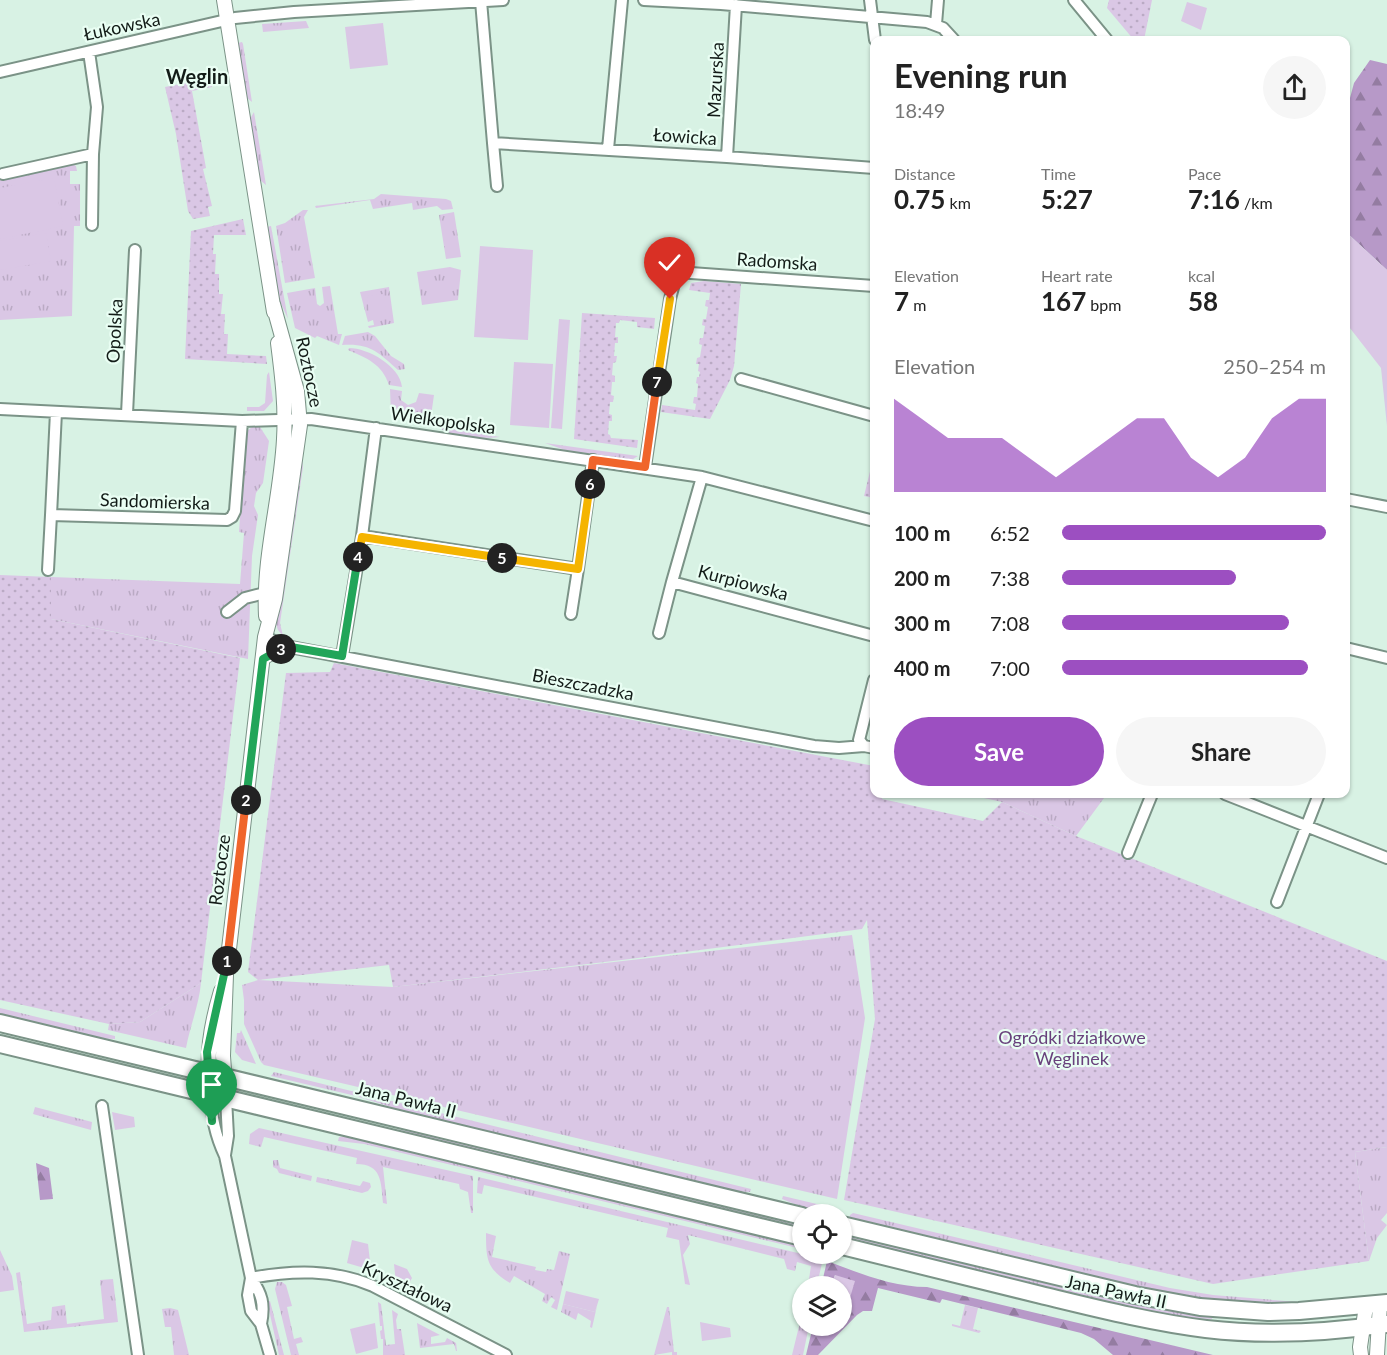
<!DOCTYPE html>
<html lang="en">
<head>
<meta charset="utf-8">
<style>
  :root { --surface:#fff; --page:#f6f6f6; --text:#222; --muted:#767676; --accent:#9c4fc1 }
  body { margin:0; font-family:Lato,sans-serif; background:var(--page); color:var(--text); height:100vh; display:flex; flex-direction:column; font-size:22px; white-space:nowrap }
  * { box-sizing:border-box; margin:0 }
  p { font-size:20px; color:var(--muted) }
  .icon { flex:none; width:33px; height:33px; fill:none; stroke:currentColor; stroke-width:2; stroke-linecap:round; stroke-linejoin:round }
  .map { position:relative; flex:1; overflow:hidden }
  .drawer { position:absolute; left:870px; top:36px; width:480px; height:762px; display:flex; flex-direction:column; background:var(--surface); border-radius:12px; box-shadow:0 2px 4px #0004 }
  .drawer>* { flex:none }
  .buttons { position:absolute; left:792px; top:1204px; display:grid; gap:12px }
  .buttons a { display:grid; place-items:center; width:60px; height:60px; border-radius:50%; background:var(--surface); box-shadow:0 2px 4px #0004; font-size:30px }
  .pin { position:absolute; display:grid; place-items:center; width:51px; height:51px; color:#fff; margin:-62px -26px; border-radius:50% 50% 50% 0; rotate:-45deg; box-shadow:0 0 6px #0007 }
  .pin .icon { rotate:45deg }
  .km { position:absolute; width:30px; height:30px; margin:-15px; border-radius:50%; background:#222; color:#fff; font-size:16px; line-height:30px; text-align:center }
  .round { display:grid; place-items:center; flex:none; width:63px; height:63px; border-radius:32px; background:var(--page) }
  .headline { display:flex; align-items:center; justify-content:space-between; height:102px; padding:0 24px }
  h1 { font-size:33px; font-weight:700; line-height:45px }
  .metrics { display:grid; grid-template-columns:repeat(3,1fr); gap:9px; height:102px; padding:6px 24px }
  .metrics div { display:grid; align-content:center }
  .metrics b { font-size:26px; font-weight:700 }
  .metrics small { font-size:16px; font-weight:400 }
  .metrics p { font-size:16px }
  .chart { height:168px; padding:12px 24px }
  .chart p { display:flex; justify-content:space-between }
  .chart svg { width:100%; height:108px; margin-top:6px; fill:var(--accent); opacity:.7 }
  .button { display:flex; gap:12px; margin-top:auto; padding:12px 24px }
  .button a { flex:1; height:69px; border-radius:36px; background:var(--accent); color:#fff; font-size:24px; font-weight:700; line-height:69px; text-align:center }
  .button a+a { background:var(--page); color:var(--text) }
  ul { padding:0 24px; list-style:none; font-size:20px }
  li { display:grid; grid-template-columns:96px 72px 1fr; align-items:center; height:45px }
  li i { height:15px; border-radius:8px; background:var(--accent) }
  .map>svg:first-child { display:block }
</style>
</head>
<body>
<div class="map">
<svg width="1387" height="1355" viewBox="0 0 1387 1355">
  <defs>
    <pattern id="grass-tufts" width="24" height="20" patternUnits="userSpaceOnUse" patternTransform="scale(1.5)"><rect width="24" height="20" fill="#dac7e5"/><path d="M3 7l-1-3M5 7V3M7 7l1-3M15 17l-1-3M17 17v-4M19 17l1-3" fill="none" stroke="#baaac4"/></pattern>
    <pattern id="forest-firs" width="22" height="20" patternUnits="userSpaceOnUse" patternTransform="scale(1.5)"><rect width="22" height="20" fill="#b799c8"/><path d="M5 1l3.5 6h-7zM16 11l3.5 6h-7z" fill="#947ca1"/></pattern>
    <pattern id="garden-dots" width="8" height="8" patternUnits="userSpaceOnUse" patternTransform="scale(1.5)"><rect width="8" height="8" fill="#dac7e5"/><path d="M2 2h.1M6 6h.1" fill="none" stroke="#baaac4" stroke-width="1.8" stroke-linecap="round"/></pattern>
  </defs>
  <rect width="100%" height="100%" fill="#d8f2e4"/>
  <path fill="url(#grass-tufts)" d="M306,21L309,28L263,32L262,24Z
    M242,42L243,44L252,102L247,98L246,95L238,43Z
    M254,112L266,185L260,180L250,119Z
    M71,163L76,166L77,171H70V184H80V226H74L72,316L0,320V178Z
    M381,194L446,199L451,201L453,209L442,210L437,206L413,210L412,203L373,209L370,200L316,208L315,206L374,199Z
    M303,210H308L304,217L315,278L285,283L276,226L285,223Z
    M454,212L461,257L446,259L439,215Z
    M271,226L288,319L279,299L267,227Z
    M450,267L461,270L458,300L422,305L417,272Z
    M330,286L338,334H342L339,345L317,336L315,338L295,328L287,293L315,288L317,304L320,306L324,303L322,287Z
    M389,287L394,323L369,328L368,326L374,325L373,320L368,322L360,292Z
    M368,332L375,336L391,356L404,364L405,369L398,370C378,352 370,343 342,345L345,336Z
    M349,348C368,348 400,366 402,387L389,385C382,364 367,358 348,350Z
    M269,372L273,401L264,411H247V407H259L265,403L267,375Z
    M390,389L402,391L401,400L408,405L416,402L419,393L434,395L430,423L397,418L391,414Z
    M252,427H260L269,441L263,483L256,493L254,506L258,515L252,556L248,659L51,619V577L240,584L244,533L239,532L246,432Z
    M440,427L500,437C488,439 445,438 440,427Z
    M545,443L638,456L633,459H627L565,450Z
    M301,451L303,467L280,623L283,636L278,630L275,621Z
    M985,794H1107L1076,836L1002,802L984,798Z
    M852,935L865,1018L837,1199L264,1065L261,1062L244,1024V1000L242,985L258,980L393,987Z
    M201,983C199,1005 190,1026 186,1048L108,1030L109,1024L140,1022Z
    M0,1008L115,1036V1039L94,1038L0,1016Z
    M241,1030L256,1064L242,1060L235,1052L237,1033H240Z
    M274,1072L751,1189L750,1192L727,1191L413,1114L356,1096L271,1076Z
    M35,1107L92,1122L91,1130L33,1114Z
    M259,1128L473,1176V1213H471L468,1192L460,1189L459,1184L383,1167L387,1204L383,1203C381,1182 382,1164 356,1164L357,1158L264,1137L261,1147L249,1144L250,1134Z
    M385,1128L438,1135L802,1221V1230L385,1130Z
    M339,1137H359L802,1243V1249L364,1144L338,1141Z
    M1387,1147V1213L1381,1220L1387,1225L1377,1238L1369,1261L1355,1152Z
    M273,1160H278L280,1168L312,1176L311,1181L279,1173L277,1169L273,1167Z
    M317,1177L360,1186L363,1181L370,1183L371,1187L368,1191L362,1193L316,1182Z
    M478,1177L823,1259L819,1276L809,1279L811,1266L797,1262L795,1271L787,1269L784,1259L688,1235L690,1244L683,1255L690,1285L685,1284L679,1240L666,1237L668,1228L484,1185L482,1194L477,1193Z
    M783,1196L838,1209L840,1212L839,1215L817,1213L782,1199Z
    M853,1213L1170,1288L1213,1295L1322,1304H1240L1163,1294L849,1220L850,1215Z
    M846,1232L1212,1314V1319L1181,1318L1148,1313L844,1240Z
    M486,1233L496,1236L492,1257L536,1267L535,1270L546,1272L547,1269L554,1270L559,1251L570,1254L557,1310L551,1307L555,1300L551,1297L547,1304L542,1301L545,1294L514,1276L510,1283C487,1269 486,1260 486,1233Z
    M0,1250L12,1276L14,1290L0,1292Z
    M20,1272L27,1324L51,1320L52,1307L65,1305L67,1324L104,1319L100,1280L113,1279L118,1322L24,1332L16,1273Z
    M277,1282H282L286,1285L292,1306L287,1307L294,1339L301,1337L303,1342L296,1344L299,1355H291L275,1289Z
    M267,1301H270L284,1355H279Z
    M378,1302L381,1304L386,1345L395,1344L392,1310L398,1314L396,1320L397,1329H401L405,1355H383V1339H381L380,1331L382,1330V1326H380Z
    M563,1304L595,1312L597,1306L592,1328L590,1327L591,1321L578,1313L576,1320L561,1312Z
    M965,1305L978,1308L973,1329L981,1331L979,1333L952,1326V1324L960,1326Z
    M667,1307H669L674,1352H677V1355H672V1352L654,1355Z
    M170,1308L178,1310L189,1355H174L171,1327H165L162,1309Z
    M802,1314V1326H809L803,1355H792Z
    M417,1323L440,1335L431,1337V1344L445,1342L447,1338L456,1343L457,1351H456L454,1344L420,1348Z"/>
  <path fill="url(#forest-firs)" d="M1370,60L1387,64V270L1346,232V113L1354,83Z
    M36,1163L49,1168L53,1199L40,1200Z
    M827,1261C859,1273 892,1287 927,1287L1213,1355H1113L1094,1339L1081,1333L942,1299L940,1303L878,1288L872,1311H863L857,1315L818,1355H806L813,1326H842V1299L849,1301L835,1275L831,1287H821Z"/>
  <path fill="#dac7e5" d="M1187,2L1207,8L1201,30L1181,21Z
    M383,23L388,65L350,69L345,27Z
    M54,178L63,226L0,239V188Z
    M1346,232L1387,270V426L1381,368L1346,323Z
    M46,233L51,261L0,270V241Z
    M480,246L533,250L528,340L474,337Z
    M383,294L387,318L370,320L367,296Z
    M559,319L570,320L562,429L551,428Z
    M514,362L553,364L549,428L510,425Z
    M112,1112L134,1117L135,1127L115,1130Z
    M352,1240L368,1244L371,1270L347,1263Z
    M394,1264L407,1269L412,1278L406,1289L396,1284Z
    M835,1275L855,1281L849,1301L842,1299V1287H831Z
    M566,1291L599,1299L595,1312L563,1304Z
    M700,1322L730,1328L731,1337L702,1341Z
    M375,1323L378,1348L356,1354L350,1329Z"/>
  <path fill="url(#garden-dots)" d="M1109,0H1152L1144,40H1134L1107,8Z
    M210,78L212,87L192,91L206,168L203,169L212,206L208,207L210,216L193,219L188,211L176,134L165,87Z
    M243,219L246,235H214L213,254H216L215,274H219V294H223L221,314H225L224,334H228L227,354L266,356L267,364L185,359L191,231Z
    M704,281L741,284L734,366L730,380L710,419L661,412L662,405L695,410L696,404L693,403L694,397H697L698,384L696,383L697,377H699L700,372L698,371L699,364H696L697,358L700,357L702,345L699,344L700,338H703L705,326L702,325L703,319H706L708,307L705,306L706,300H709L710,293L689,290L691,283Z
    M582,313L655,318L654,329L637,327V322L620,320L619,323H616L615,337H618V343H615L614,356H617L616,362L613,363L612,375L615,376V382H612L611,395L614,396L613,402H610L609,414L612,415V421H609L608,434L610,435L611,438L638,440L637,448L574,439Z
    M874,455V498L864,496Z
    M0,575L51,577V619L240,658L201,983L140,1022L109,1024L0,1000Z
    M334,663L874,766V794H883L882,799L983,821L1002,802L1076,836L1387,961V1147L1355,1152L1369,1261L1213,1284L844,1200L875,1019L867,920L862,929L630,959L393,987L389,965L258,980L248,972L286,673L330,672Z"/>
  <g fill="none" stroke-linecap="round" stroke-linejoin="round">
    <defs>
      <path id="minor" d="M644,0L721,4L927,22L943,28L954,40
        M870,0L875,40
        M1074,0L1107,40
        M481,1L493,143L727,157L874,168
        M936,24L938,0
        M0,72L235,18L294,12L503,0
        M493,143L497,186
        M608,149L622,0
        M727,157L736,5
        M3,174L93,154L97,107L89,52
        M92,225L93,154
        M741,379L874,416
        M0,409L242,421L311,419L702,477L874,521
        M56,412L51,515L227,520L232,517L235,511L242,421
        M127,414L135,250
        M645,467L670,299L677,272L874,286
        M702,477L672,582L874,636
        M1346,499L1387,507
        M362,536L578,569L593,460
        M48,570L51,515
        M227,612L245,598L265,593
        M571,614L578,569
        M659,633L672,582
        M265,637L285,646L814,746L839,748L864,746L874,748
        M1346,648L1387,658
        M342,656L362,536L376,428
        M263,659L285,646
        M864,746L859,740L874,680
        M1225,794L1387,858
        M1128,853L1152,794
        M1277,902L1319,794
        M210,1094C212,1117 215,1135 225,1156L251,1278L248,1295L251,1311L261,1324L270,1355
        M102,1106L138,1355
        M225,1155L228,1136L226,1098
        M251,1278C293,1270 333,1269 373,1286L506,1355
        M251,1278C262,1294 265,1304 261,1324"/>
      <path id="tertiary" d="M224,0L274,312
        M266,616C263,556 281,498 284,439C286,407 282,374 278,343
        M210,1094C206,1057 210,1028 221,991
        M226,1098L223,1056L226,975L265,637L275,599L300,425L297,391L273,304
        M1361,1355L1360,1347L1366,1306
        M1377,1355L1380,1304"/>
      <path id="primary" d="M0,1023L802,1216
        M0,1044L802,1237
        M842,1225L1135,1295L1200,1307L1268,1312L1299,1311L1387,1303
        M842,1246C908,1262 974,1278 1041,1295C1095,1308 1150,1322 1206,1329C1266,1336 1327,1333 1387,1324"/>
    </defs>
    <use href="#minor" stroke="#7b9387" stroke-width="14"/>
    <use href="#tertiary" stroke="#7b9387" stroke-width="16"/>
    <use href="#primary" stroke="#7b9387" stroke-width="20"/>
    <use href="#minor" stroke="#fff" stroke-width="10"/>
    <use href="#tertiary" stroke="#fff" stroke-width="14"/>
    <use href="#primary" stroke="#fff" stroke-width="16"/>
  </g>
  <g fill="none" stroke-linecap="round" stroke-linejoin="round">
    <defs>
      <path id="split-1" d="M212,1121L207,1052L227,961"/>
      <path id="split-2" d="M227,961L246,800"/>
      <path id="split-3" d="M246,800L263,659L281,649"/>
      <path id="split-4" d="M281,649L285,646L342,656L358,557"/>
      <path id="split-5" d="M358,557L362,537L502,558"/>
      <path id="split-6" d="M502,558L578,569L590,484"/>
      <path id="split-7" d="M590,484L593,460L645,467L657,382"/>
      <path id="split-8" d="M657,382L670,299"/>
    </defs>
    <use href="#split-1" stroke="#fff" stroke-width="12"/>
    <use href="#split-2" stroke="#fff" stroke-width="12"/>
    <use href="#split-3" stroke="#fff" stroke-width="12"/>
    <use href="#split-4" stroke="#fff" stroke-width="12"/>
    <use href="#split-5" stroke="#fff" stroke-width="12"/>
    <use href="#split-6" stroke="#fff" stroke-width="12"/>
    <use href="#split-7" stroke="#fff" stroke-width="12"/>
    <use href="#split-8" stroke="#fff" stroke-width="12"/>
    <use href="#split-1" stroke="#22a559" stroke-width="8"/>
    <use href="#split-2" stroke="#f0652b" stroke-width="8"/>
    <use href="#split-3" stroke="#22a559" stroke-width="8"/>
    <use href="#split-4" stroke="#22a559" stroke-width="8"/>
    <use href="#split-5" stroke="#f5b400" stroke-width="8"/>
    <use href="#split-6" stroke="#f5b400" stroke-width="8"/>
    <use href="#split-7" stroke="#f0652b" stroke-width="8"/>
    <use href="#split-8" stroke="#f5b400" stroke-width="8"/>
  </g>
  <g text-anchor="middle" stroke-width="4.5" stroke-linejoin="round" paint-order="stroke">
    <g font-size="18" fill="#131c18" stroke="#e9fef3">
      <text transform="translate(122 27) rotate(-12)" y="6">Łukowska</text>
      <text transform="translate(716 80) rotate(-87)" y="6">Mazurska</text>
      <text transform="translate(685 137) rotate(4)" y="6">Łowicka</text>
      <text transform="translate(777 262) rotate(4)" y="6">Radomska</text>
      <text transform="translate(115 331) rotate(-87)" y="6">Opolska</text>
      <text transform="translate(309 372) rotate(78)" y="6">Roztocze</text>
      <text transform="translate(443 421) rotate(8)" y="6">Wielkopolska</text>
      <text transform="translate(155 502) rotate(2)" y="6">Sandomierska</text>
      <text transform="translate(743 583) rotate(15)" y="6">Kurpiowska</text>
      <text transform="translate(583 685) rotate(11)" y="6">Bieszczadzka</text>
      <text transform="translate(220 870) rotate(-83)" y="6">Roztocze</text>
      <text transform="translate(406 1100) rotate(14)" y="6">Jana Pawła II</text>
      <text transform="translate(407 1287) rotate(25)" y="6">Kryształowa</text>
      <text transform="translate(1116 1292) rotate(12)" y="6">Jana Pawła II</text>
    </g>
    <g font-size="18" fill="#68417c" stroke="#e9fef3">
      <text x="1072" y="1044">Ogródki działkowe<tspan x="1072" dy="21">Węglinek</tspan></text>
    </g>
    <g font-size="20" font-weight="bold" fill="#131c18" stroke="#e9fef3">
      <text x="197" y="84">Węglin</text>
    </g>
  </g>
</svg>
<div class="buttons">
<a><svg class="icon" aria-label="locate" viewBox="0 0 24 24"><circle cx="12" cy="12" r="6"/><path d="M12 2v4M12 18v4M2 12h4M18 12h4"/></svg></a>
<a><svg class="icon" aria-label="layers" viewBox="0 0 24 24"><path d="M12 4l9 5-9 5-9-5zM3 14l9 5 9-5"/></svg></a>
</div>
<div class="pin" style="left:212px;top:1121px;background:#1e9e55"><svg class="icon" aria-label="arrive" viewBox="0 0 24 24"><path d="M6 21V4h12l-3 4 3 4H6"/></svg></div>
<div class="pin" style="left:670px;top:299px;background:#d93025"><svg class="icon" aria-label="check" viewBox="0 0 24 24"><path d="M5 12l5 5 9-10"/></svg></div>
<b class="km" style="left:227px;top:961px">1</b>
<b class="km" style="left:246px;top:800px">2</b>
<b class="km" style="left:281px;top:649px">3</b>
<b class="km" style="left:358px;top:557px">4</b>
<b class="km" style="left:502px;top:558px">5</b>
<b class="km" style="left:590px;top:484px">6</b>
<b class="km" style="left:657px;top:382px">7</b>
<section class="drawer">
<div class="headline"><div><h1>Evening run</h1><p>18:49</p></div><a class="round"><svg class="icon" aria-label="share" viewBox="0 0 24 24"><path d="M12 15V3M7 8l5-5 5 5M5 13v7h14v-7"/></svg></a></div>
<div class="metrics">
<div><p>Distance</p><b>0.75<small> km</small></b></div>
<div><p>Time</p><b>5:27</b></div>
<div><p>Pace</p><b>7:16<small> /km</small></b></div>
</div>
<div class="metrics">
<div><p>Elevation</p><b>7<small> m</small></b></div>
<div><p>Heart rate</p><b>167<small> bpm</small></b></div>
<div><p>kcal</p><b>58</b></div>
</div>
<div class="chart"><p><span>Elevation</span>250–254 m</p>
<svg viewBox="0 0 160 44" preserveAspectRatio="none"><path d="M0 44V6L10 14L20 22L30 22L40 22L50 30L60 38L70 30L80 22L90 14L100 14L110 30L120 38L130 30L140 14L150 6L160 6V44z"/></svg>
</div>
<ul>
<li><b>100 m</b>6:52<i style="width:100%"></i></li>
<li><b>200 m</b>7:38<i style="width:66%"></i></li>
<li><b>300 m</b>7:08<i style="width:86%"></i></li>
<li><b>400 m</b>7:00<i style="width:93%"></i></li>
</ul>
<div class="button"><a>Save</a><a>Share</a></div>
</section>
</div>
</body>
</html>
